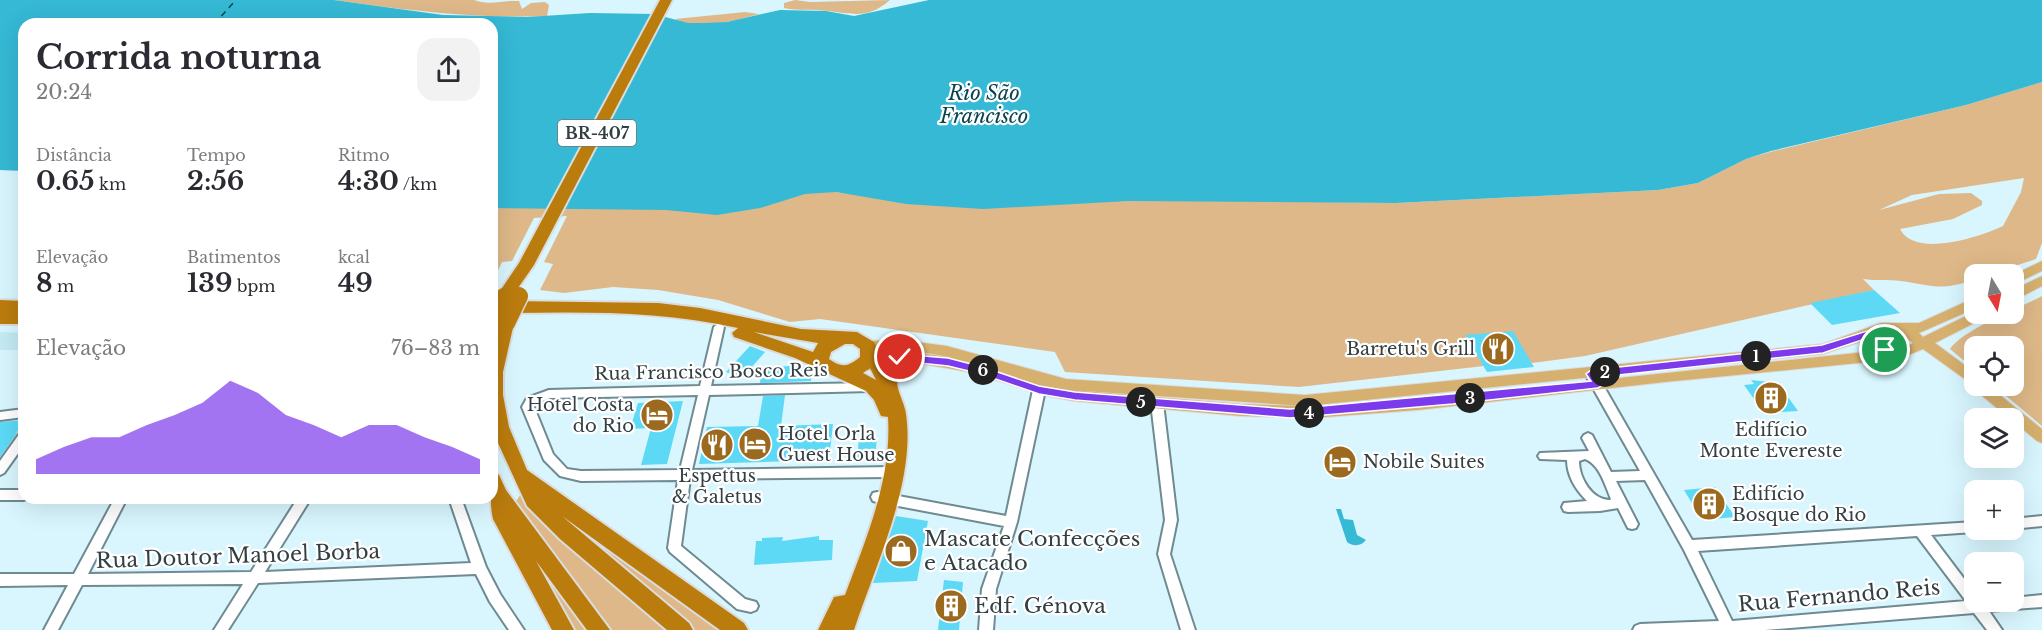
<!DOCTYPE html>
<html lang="pt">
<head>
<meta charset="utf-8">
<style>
  :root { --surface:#fff; --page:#f2f2f3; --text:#2b2b33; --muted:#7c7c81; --accent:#7c3aed }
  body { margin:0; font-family:"Libre Baskerville",serif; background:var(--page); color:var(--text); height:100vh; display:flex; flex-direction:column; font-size:22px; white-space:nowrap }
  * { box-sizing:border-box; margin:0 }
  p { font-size:20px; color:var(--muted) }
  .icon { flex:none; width:33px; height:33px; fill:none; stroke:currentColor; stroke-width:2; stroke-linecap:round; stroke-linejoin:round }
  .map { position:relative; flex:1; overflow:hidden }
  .side { position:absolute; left:18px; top:18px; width:480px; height:486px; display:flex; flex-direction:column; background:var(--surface); border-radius:18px; box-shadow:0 6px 24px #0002 }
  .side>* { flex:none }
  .needle { width:39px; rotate:170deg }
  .tools { position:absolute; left:1964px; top:264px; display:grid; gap:12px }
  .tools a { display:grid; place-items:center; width:60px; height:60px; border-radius:12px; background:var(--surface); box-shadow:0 6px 24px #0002; font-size:30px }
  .pin { position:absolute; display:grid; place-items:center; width:51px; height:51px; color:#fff; margin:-26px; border:3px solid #fff; border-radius:50%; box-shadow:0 2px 6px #0007 }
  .km { position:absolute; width:30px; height:30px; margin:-15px; border-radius:50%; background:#222; color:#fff; font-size:16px; line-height:30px; text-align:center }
  .round { display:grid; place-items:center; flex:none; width:63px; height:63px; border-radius:18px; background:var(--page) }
  .headline { display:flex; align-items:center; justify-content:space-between; height:102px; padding:0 18px }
  h1 { font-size:33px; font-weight:700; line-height:45px }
  .figures { display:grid; grid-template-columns:repeat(3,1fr); gap:9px; height:102px; padding:6px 18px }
  .figures div { display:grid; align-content:center }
  .figures b { font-size:26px; font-weight:700 }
  .figures small { font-size:16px; font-weight:400 }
  .figures p { font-size:16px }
  .chart { height:168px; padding:12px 18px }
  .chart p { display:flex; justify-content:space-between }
  .chart svg { width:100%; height:108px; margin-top:6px; fill:var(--accent); opacity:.7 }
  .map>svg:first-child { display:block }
</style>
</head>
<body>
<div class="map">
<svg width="2042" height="630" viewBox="0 0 2042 630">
  <rect width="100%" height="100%" fill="#d9f6fe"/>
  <path fill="#c4eaf4" d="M0,332L24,333V350H0Z"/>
  <path fill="#deb888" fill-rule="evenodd" d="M334,0H474C489,6 504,0 519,1L522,9L531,3L545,2L549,5L547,16C475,19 405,10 334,0Z
    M795,0L810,2L890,0C868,19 855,14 828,11C813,9 798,11 784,8V3Z
    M745,12L759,14C735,21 698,31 675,19Z
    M2042,82V243L2036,259L1990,274H1974V280C1939,291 1935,286 1901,281C1888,279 1876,281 1863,279L1874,290L1585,356L1532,363L1466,336L1484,366L1299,387L1065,372L1055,352L820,319L790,322L718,300L658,290L613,287L564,293L540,290L553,264L544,262L567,216L534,218L512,261L502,262L492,283V172L836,192L869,196L1396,203L1658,190L1698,183L1746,159L1770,152L1966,105ZM2024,178L2021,192L2003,226C1982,236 1915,259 1900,229L1953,219L1982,205V201L1971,193L1939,194L1879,210L1912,195Z
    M2042,296V426L1994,386H2013V346H1974V369L1950,349C1964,329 2018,309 2042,296Z
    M528,483L728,630H572L507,515Z"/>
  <path fill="#35b9d5" d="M0,0H334L443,15L527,17L590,13L654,14L688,23H704L727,22L780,10L826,11L854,16L929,0H2042V82L1966,105L1771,151L1746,159L1698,183L1658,190L1396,203L1128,201L983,209L906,204L836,192L805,194L760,208L717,215L666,210L492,208V24H24V171L0,170Z
    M1336,509H1341L1344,519L1353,520L1357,535L1366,540C1361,546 1354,547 1347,542Z"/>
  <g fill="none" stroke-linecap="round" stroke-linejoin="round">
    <path stroke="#0b4450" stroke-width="1.5" stroke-dasharray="6 5" stroke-linecap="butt" d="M214,24L236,0"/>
  </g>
  <path fill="#5dd9f6" d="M1874,290L1900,313L1832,325L1810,303Z
    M1513,331L1534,367L1487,372L1465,335Z
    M750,346L765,352L742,378L726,372Z
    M797,365L812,369L811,381L760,383L761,369Z
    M1751,380L1778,383L1798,411L1764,413L1744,385L1754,384Z
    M785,395L781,426L833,424L829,460L699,464L707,427L758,426L763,396Z
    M683,401L667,464L641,465L651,428L630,429L638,403Z
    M24,420L15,436L0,457V422Z
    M877,437L875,459H857L859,438Z
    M1715,487L1735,517L1702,520L1684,490Z
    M896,516L928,521L917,581L873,583Z
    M819,536V540H833L832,560L754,565L756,541H762V538L783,537L782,541Z
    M944,580L963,582L959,630H938Z"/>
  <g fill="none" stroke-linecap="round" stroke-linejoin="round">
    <defs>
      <path id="minor" d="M719,323L724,327L711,386L871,383L875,384L877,387L875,390L871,391L709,395L692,470L893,467L897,469L899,472L897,475L893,477L690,479L681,546L745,599L756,602L758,606L756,610L751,612L737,609L670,552L668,548L678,480L581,481L560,476L544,460L522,407L527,398L549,390L700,386L714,327ZM698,395L680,470L581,471L567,469L553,454L534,407L535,404L550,398Z
        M1591,370L1595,371L1692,540L1974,522V530H1979L1974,532L1931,535L1974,592V602H2013V598L2042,595V607L1989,611L2002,630H1987L1974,613L1765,630H1633L1635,626L1640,624L1719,621L1684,550L1645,480L1616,481L1638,524L1636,528L1632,529L1628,528L1618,508L1600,511L1568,512L1564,511L1562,507L1564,503L1587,501C1576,490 1567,476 1567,460L1540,459L1538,456L1540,453L1589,451L1582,438L1584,435L1588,433L1592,435L1611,472L1640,471L1585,374L1587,371ZM1585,459C1600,465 1605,485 1611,499L1610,500C1592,500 1579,478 1579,461ZM1917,536L1966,601L1732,621L1698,551Z
        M1039,386L1043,387L1045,390L1017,522L996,589L993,630H979L982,589L1004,526L877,502L873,501L871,497L873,493L877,492L1006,516L1033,390L1035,387Z
        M1157,399L1161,400L1163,403L1177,520L1170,554L1195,630H1181L1158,554L1165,520L1151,403L1153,400Z
        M24,409V417L0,420V412Z
        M24,431V445L4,473L0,475V461L20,433Z
        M0,490H24V498H29L24,500H0Z
        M115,498H127L88,574L251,572L298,498H311L265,572L471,563L449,498H461L486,567L500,594L524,630H509L490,602L476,574L258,583L228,630H214L243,584L82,585L58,630H44L68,585L0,586V574H74Z
        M2042,516V526L2013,529V519Z"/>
      <path id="major" d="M2042,261V271L2013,285V275Z
        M2042,276V286L2013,301V290Z
        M1974,298V309L1919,333L1923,337L1974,312V314H1987L1986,317L1935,343L1974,372V386H1989L2042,429V443L2037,441L2013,421V418H2009L1975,390L1973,385L1923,349L1899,359L1665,382L1418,410L1312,418L1241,416L1074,401L1048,396L970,372L917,363L891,364L865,371L860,370L858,366L860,362C893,352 922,351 956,359C927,351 897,350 868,351L863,350L861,346L863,342L868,341L902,340L947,346L1066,379L1305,395L1823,344L1881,323H1919ZM1890,332L1903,335L1913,343C1899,351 1887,349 1878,336ZM1866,340L1875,351L1382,403L1306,406L1823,354ZM1069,390L1304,406L1241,404Z"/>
      <path id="highway" d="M660,0H672L534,265L509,301L658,303L700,308L801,329L857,332L874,342L886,366C895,357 910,350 922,354L925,358L922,362C909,366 893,372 898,388C900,397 905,405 906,414C916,482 875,566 854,630H818L834,597L845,595C866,539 892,479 888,417L881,416L874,400L866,391L795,358L734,337L732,333L738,328C660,310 581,312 502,313L494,307L501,302L496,297L519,263ZM754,332L818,343L813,352ZM845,344H853L860,349V357C848,367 842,368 829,359L831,352ZM870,368L876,380L863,373Z
        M0,300L24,301V324H0V312H9H0Z
        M506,317L514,323L503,372V395L509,427L527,470L744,623L748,630H720L562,516L689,623L693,630H667L560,539L527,506L492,430V346L498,323Z
        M492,472L499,475L506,490L610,630H587L536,561L574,630H552L493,519C489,502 492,491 492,472Z"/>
    </defs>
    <use href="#minor" stroke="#6f8a91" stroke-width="4"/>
    <use href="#major" stroke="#dadcdd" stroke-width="2"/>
    <use href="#highway" stroke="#dadcdd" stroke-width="4"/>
    <use href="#minor" fill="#fff" fill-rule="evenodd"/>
    <use href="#major" fill="#d6b06e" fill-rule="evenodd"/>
    <use href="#highway" fill="#bb7c0e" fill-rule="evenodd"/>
    <defs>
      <path id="highway-bridge" d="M492,322L504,297
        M506,323L519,296"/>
    </defs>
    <use href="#highway-bridge" stroke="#dadcdd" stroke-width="21" stroke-linecap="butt"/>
    <use href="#highway-bridge" stroke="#bb7c0e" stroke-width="18"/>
  </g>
  <path fill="#7c3aed" stroke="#fff" stroke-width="1.5" d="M1870,330L1889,348V353C1880,355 1872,346 1868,338L1823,353L1599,377L1604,384L1598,388L1453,404L1290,418L1075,400L1039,394L981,374L948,366L900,361L895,357L900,354L948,358L983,367L1039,386L1075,392L1290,409L1591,381L1586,374L1591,370L1822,345Z"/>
  <defs>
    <symbol id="restaurant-disc" viewBox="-11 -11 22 22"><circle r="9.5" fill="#9c6a1e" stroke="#fff"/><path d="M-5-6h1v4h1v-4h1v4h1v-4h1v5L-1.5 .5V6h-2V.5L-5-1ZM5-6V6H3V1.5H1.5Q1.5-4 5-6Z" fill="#fff"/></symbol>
    <symbol id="building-disc" viewBox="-11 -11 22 22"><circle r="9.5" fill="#9c6a1e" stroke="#fff"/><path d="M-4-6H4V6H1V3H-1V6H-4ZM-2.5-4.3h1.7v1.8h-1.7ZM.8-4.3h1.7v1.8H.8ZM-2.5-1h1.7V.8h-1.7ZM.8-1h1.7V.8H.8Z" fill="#fff"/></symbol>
    <symbol id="hotel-disc" viewBox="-11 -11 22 22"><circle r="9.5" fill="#9c6a1e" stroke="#fff"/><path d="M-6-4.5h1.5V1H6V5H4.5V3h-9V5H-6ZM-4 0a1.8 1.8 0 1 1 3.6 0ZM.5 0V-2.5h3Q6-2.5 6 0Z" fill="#fff"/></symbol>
    <symbol id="shop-disc" viewBox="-11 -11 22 22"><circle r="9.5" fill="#9c6a1e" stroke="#fff"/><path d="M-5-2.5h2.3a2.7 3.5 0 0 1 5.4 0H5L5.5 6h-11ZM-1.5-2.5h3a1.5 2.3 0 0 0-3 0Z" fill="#fff"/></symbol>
  </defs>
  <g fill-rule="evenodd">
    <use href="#restaurant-disc" x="1479" y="330" width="38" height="38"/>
    <use href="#building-disc" x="1752" y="379" width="38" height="38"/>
    <use href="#hotel-disc" x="638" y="396" width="38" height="38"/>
    <use href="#hotel-disc" x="736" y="425" width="38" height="38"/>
    <use href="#restaurant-disc" x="698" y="426" width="38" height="38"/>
    <use href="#hotel-disc" x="1321" y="443" width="38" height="38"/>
    <use href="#building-disc" x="1690" y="485" width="38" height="38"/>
    <use href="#shop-disc" x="882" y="532" width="38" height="38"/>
    <use href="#building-disc" x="932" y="587" width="38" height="38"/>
  </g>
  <g text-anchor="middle" stroke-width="4.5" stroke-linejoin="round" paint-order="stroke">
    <rect fill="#fff" stroke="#70797b" stroke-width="1.5" x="558" y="120" width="78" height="26" rx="4.5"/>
    <g font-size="16" font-weight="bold" fill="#333f42">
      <text x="597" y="139">BR-407</text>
    </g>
    <g font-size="18" fill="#333f42" stroke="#fff" text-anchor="start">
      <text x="1475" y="355" text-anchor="end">Barretu's Grill</text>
      <text x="634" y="411" text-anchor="end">Hotel Costa<tspan x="634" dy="21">do Rio</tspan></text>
      <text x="1771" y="436" text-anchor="middle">Edifício<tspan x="1771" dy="21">Monte Evereste</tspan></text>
      <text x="778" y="440">Hotel Orla<tspan x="778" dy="21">Guest House</tspan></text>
      <text x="1363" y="468">Nobile Suites</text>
      <text x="717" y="482" text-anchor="middle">Espettus<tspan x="717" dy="21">&amp; Galetus</tspan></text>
      <text x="1732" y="500">Edifício<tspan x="1732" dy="21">Bosque do Rio</tspan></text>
    </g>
    <g font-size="18" fill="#333f42" stroke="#fff">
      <text transform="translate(711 372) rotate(-1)" y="6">Rua Francisco Bosco Reis</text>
    </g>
    <g font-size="20" font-style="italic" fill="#0b4450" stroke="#fff">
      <text x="984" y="100">Rio São<tspan x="984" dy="23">Francisco</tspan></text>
    </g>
    <g font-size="21" fill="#333f42" stroke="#fff" text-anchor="start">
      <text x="924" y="546">Mascate Confecções<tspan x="924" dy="24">e Atacado</tspan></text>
      <text x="974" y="613">Edf. Génova</text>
    </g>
    <g font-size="21" fill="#333f42" stroke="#fff">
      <text transform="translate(238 556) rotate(-2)" y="7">Rua Doutor Manoel Borba</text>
      <text transform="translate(1839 596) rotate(-5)" y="7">Rua Fernando Reis</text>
    </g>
  </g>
</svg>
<div class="tools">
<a><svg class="needle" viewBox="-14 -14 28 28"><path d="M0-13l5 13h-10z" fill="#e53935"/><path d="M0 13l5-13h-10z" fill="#7c7c81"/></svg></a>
<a><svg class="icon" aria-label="locate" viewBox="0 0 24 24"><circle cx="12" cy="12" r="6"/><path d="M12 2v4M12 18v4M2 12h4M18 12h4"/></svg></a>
<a><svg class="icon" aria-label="layers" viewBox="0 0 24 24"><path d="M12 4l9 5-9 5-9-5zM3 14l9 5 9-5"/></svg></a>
<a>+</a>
<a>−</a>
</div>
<div class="pin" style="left:1885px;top:350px;background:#1e9e55"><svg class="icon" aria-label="arrive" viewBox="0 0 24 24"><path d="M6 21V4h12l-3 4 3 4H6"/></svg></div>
<div class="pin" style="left:900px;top:357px;background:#d93025"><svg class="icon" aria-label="check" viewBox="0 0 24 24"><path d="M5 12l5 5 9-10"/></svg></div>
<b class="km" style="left:1756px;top:356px">1</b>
<b class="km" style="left:1605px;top:372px">2</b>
<b class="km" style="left:1470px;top:398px">3</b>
<b class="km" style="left:1309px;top:413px">4</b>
<b class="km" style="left:1141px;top:402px">5</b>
<b class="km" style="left:983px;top:370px">6</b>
<section class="side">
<div class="headline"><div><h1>Corrida noturna</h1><p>20:24</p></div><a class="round"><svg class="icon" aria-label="share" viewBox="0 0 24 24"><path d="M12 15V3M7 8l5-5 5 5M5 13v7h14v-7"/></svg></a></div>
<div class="figures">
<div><p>Distância</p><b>0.65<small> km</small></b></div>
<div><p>Tempo</p><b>2:56</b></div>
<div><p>Ritmo</p><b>4:30<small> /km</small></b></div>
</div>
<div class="figures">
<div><p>Elevação</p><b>8<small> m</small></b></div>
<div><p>Batimentos</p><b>139<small> bpm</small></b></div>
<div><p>kcal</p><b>49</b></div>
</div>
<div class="chart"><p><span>Elevação</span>76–83 m</p>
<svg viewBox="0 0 160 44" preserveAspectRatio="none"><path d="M0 44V38L10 33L20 29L30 29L40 24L50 20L60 15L70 6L80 11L90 20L100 24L110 29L120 24L130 24L140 29L150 33L160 38V44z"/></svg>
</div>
</section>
</div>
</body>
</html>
